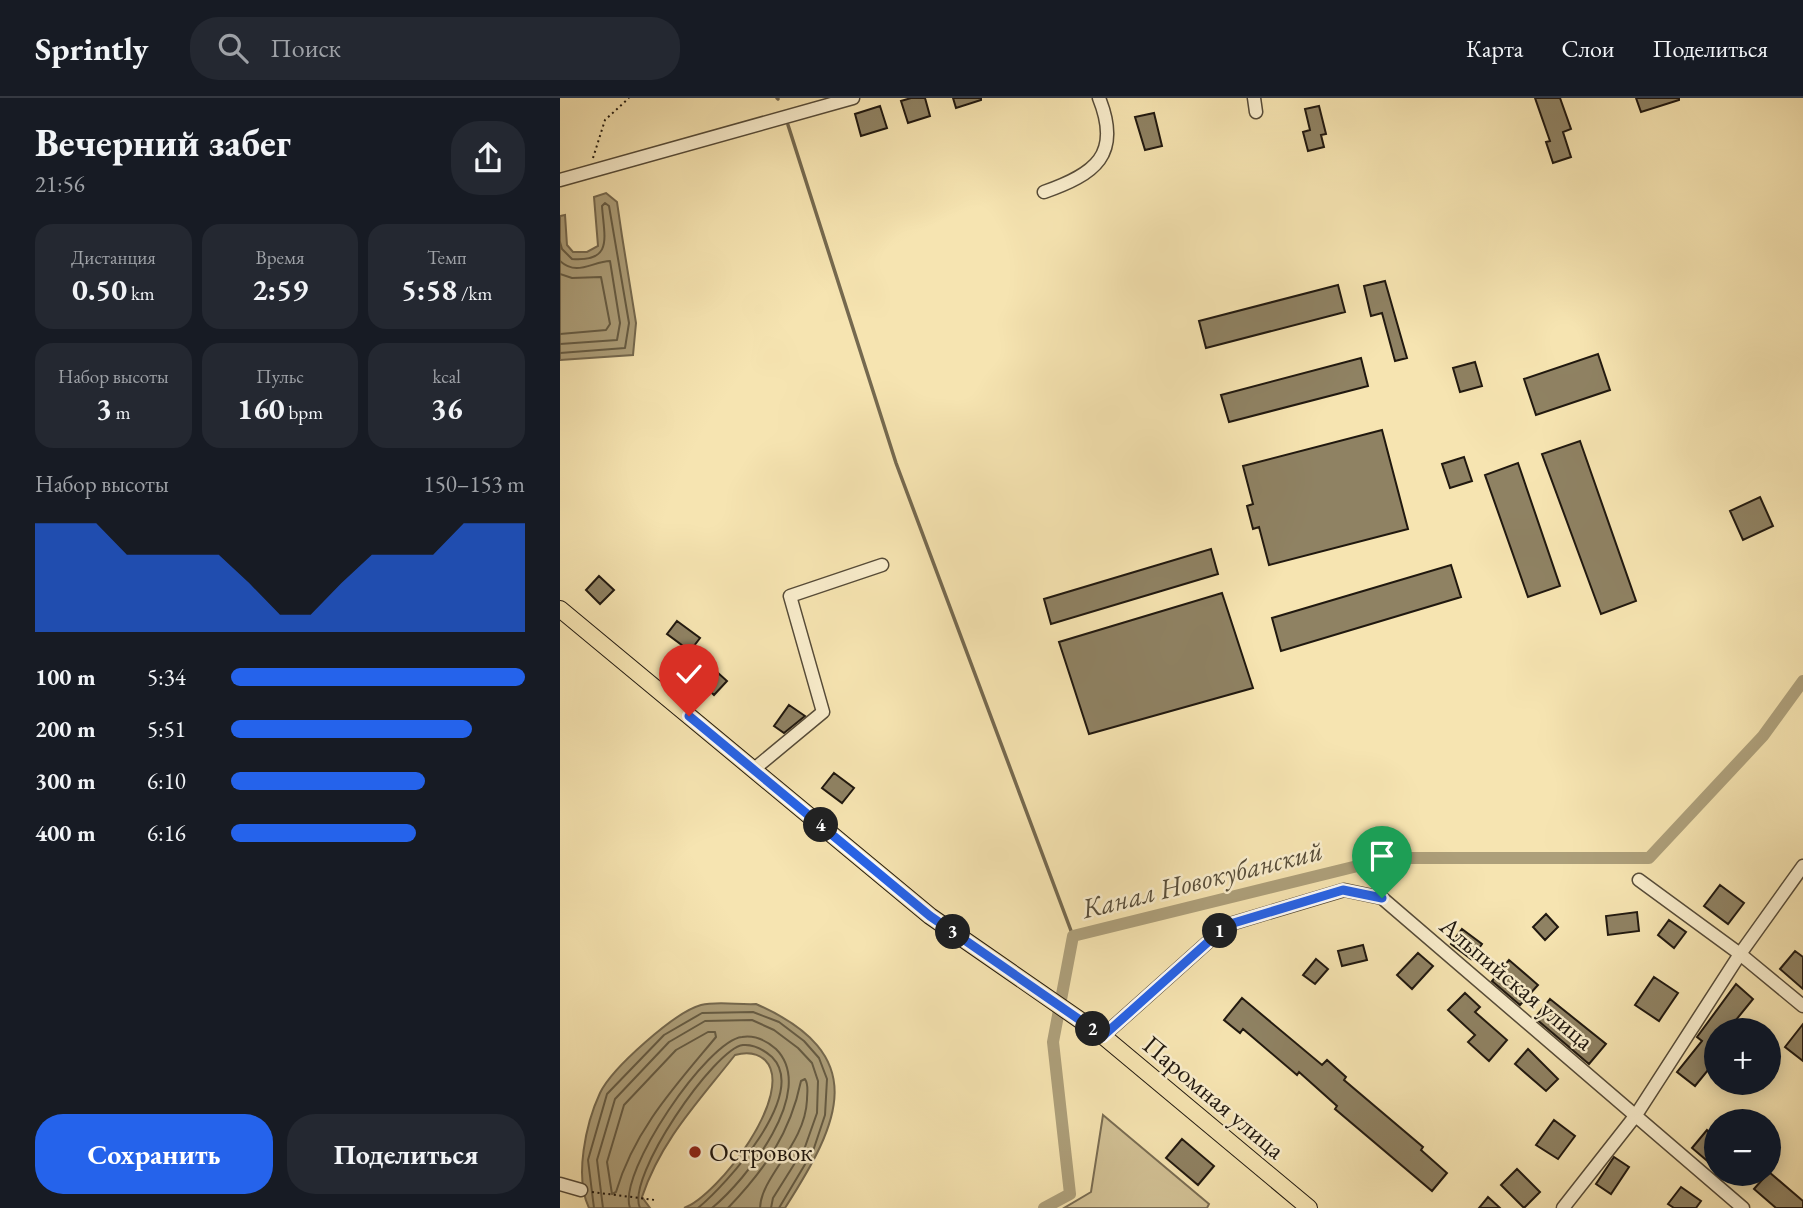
<!DOCTYPE html>
<html lang="ru">
<head>
<meta charset="utf-8">
<style>
  :root { --surface:#171b24; --page:#242831; --text:#f1f3f6; --muted:#9ea1a6; --line:#363941; --accent:#2563eb }
  body { margin:0; font-family:"EB Garamond",serif; background:var(--page); color:var(--text); height:100vh; display:flex; flex-direction:column; font-size:26px; white-space:nowrap }
  * { box-sizing:border-box; margin:0 }
  p { font-size:23px; color:var(--muted) }
  .icon { flex:none; width:38px; height:38px; fill:none; stroke:currentColor; stroke-width:2; stroke-linecap:round; stroke-linejoin:round }
  .map { position:relative; flex:1; overflow:hidden }
  .sheet { display:flex; flex-direction:column; background:var(--surface); width:560px }
  .sheet>* { flex:none }
  .fabs { position:absolute; left:1144px; top:920px; display:grid; gap:14px }
  .fabs a { display:grid; place-items:center; width:77px; height:77px; border-radius:50%; background:var(--surface); box-shadow:0 4px 18px #0003; font-size:35px }
  .pin { position:absolute; display:grid; place-items:center; width:60px; height:60px; color:#fff; margin:-72px -30px; border-radius:50% 50% 50% 0; rotate:-45deg; box-shadow:0 0 7px #0007 }
  .pin .icon { rotate:45deg }
  .km { position:absolute; width:35px; height:35px; margin:-18px; border-radius:50%; background:#222; color:#fff; font-size:19px; line-height:35px; text-align:center }
  .round { display:grid; place-items:center; flex:none; width:74px; height:74px; border-radius:28px; background:var(--page) }
  .headline { display:flex; align-items:center; justify-content:space-between; height:119px; padding:0 35px }
  h1 { font-size:38px; font-weight:700; line-height:52px }
  .stats { display:grid; grid-template-columns:repeat(3,1fr); gap:10px; height:119px; padding:7px 35px }
  .stats div { display:grid; align-content:center; border-radius:18px; background:var(--page); text-align:center }
  .stats b { font-size:30px; font-weight:700 }
  .stats small { font-size:19px; font-weight:400 }
  .stats p { font-size:19px }
  .chart { height:196px; padding:14px 35px }
  .chart p { display:flex; justify-content:space-between }
  .chart svg { width:100%; height:126px; margin-top:7px; fill:var(--accent); opacity:.7 }
  .action { display:flex; gap:14px; margin-top:auto; padding:14px 35px }
  .action a { flex:1; height:80px; border-radius:28px; background:var(--accent); color:#fff; font-size:28px; font-weight:700; line-height:80px; text-align:center }
  .action a+a { background:var(--page); color:var(--text) }
  ul { padding:0 35px; list-style:none; font-size:23px }
  li { display:grid; grid-template-columns:112px 84px 1fr; align-items:center; height:52px }
  li i { height:18px; border-radius:9px; background:var(--accent) }
  header { display:flex; align-items:center; gap:42px; box-sizing:border-box; height:98px; padding:0 35px; background:var(--surface); border-bottom:2px solid var(--line) }
  header strong { font-size:33px }
  nav { display:flex; gap:38px; margin-inline-start:auto; font-size:24px }
  .search { width:490px; height:63px; background:var(--page); display:flex; align-items:center; gap:18px; box-sizing:border-box; padding:0 24px; border-radius:28px; color:var(--muted); font-size:26px }
  main { display:flex; flex:1; min-height:0 }
  .map>svg:first-child { display:block }
</style>
</head>
<body>
<header>
<strong>Sprintly</strong>
<div class="search"><svg class="icon" aria-label="search" viewBox="0 0 24 24"><circle cx="10" cy="10" r="6"/><path d="M15 15l6 6"/></svg>Поиск</div>
<nav><a>Карта</a><a>Слои</a><a>Поделиться</a></nav>
</header>
<main>
<section class="sheet">
<div class="headline"><div><h1>Вечерний забег</h1><p>21:56</p></div><a class="round"><svg class="icon" aria-label="share" viewBox="0 0 24 24"><path d="M12 15V3M7 8l5-5 5 5M5 13v7h14v-7"/></svg></a></div>
<div class="stats">
<div><p>Дистанция</p><b>0.50<small> km</small></b></div>
<div><p>Время</p><b>2:59</b></div>
<div><p>Темп</p><b>5:58<small> /km</small></b></div>
</div>
<div class="stats">
<div><p>Набор высоты</p><b>3<small> m</small></b></div>
<div><p>Пульс</p><b>160<small> bpm</small></b></div>
<div><p>kcal</p><b>36</b></div>
</div>
<div class="chart"><p><span>Набор высоты</span>150–153 m</p>
<svg viewBox="0 0 160 44" preserveAspectRatio="none"><path d="M0 44V6L10 6L20 6L30 17L40 17L50 17L60 17L70 27L80 38L90 38L100 27L110 17L120 17L130 17L140 6L150 6L160 6V44z"/></svg>
</div>
<ul>
<li><b>100 m</b>5:34<i style="width:100%"></i></li>
<li><b>200 m</b>5:51<i style="width:82%"></i></li>
<li><b>300 m</b>6:10<i style="width:66%"></i></li>
<li><b>400 m</b>6:16<i style="width:63%"></i></li>
</ul>
<div class="action"><a>Сохранить</a><a>Поделиться</a></div>
</section>
<div class="map">
<svg width="1243" height="1110" viewBox="0 0 1243 1110">
  <rect width="100%" height="100%" fill="#f6e4b1"/>
  <filter id="stains"><feTurbulence type="fractalNoise" baseFrequency=".00286" numOctaves="4"/><feColorMatrix values="0 0 0 0 .2 0 0 0 0 .09 0 0 0 0 .02 0 0 0 .5 -.17"/></filter>
  <radialGradient id="worn" r=".72"><stop offset=".6" stop-color="#630" stop-opacity="0"/><stop offset="1" stop-color="#630" stop-opacity=".3"/></radialGradient>
  <path fill="#d2c195" stroke="#796c52" stroke-width="2" d="M543,1017L649,1106L647,1110H504L531,1094Z"/>
  <path fill="#ad9f7a" stroke="#75694f" stroke-width="2" d="M46,95L57,104L62,138L76,225L73,257L0,262V118L5,117L7,147L13,154H27L38,148L34,99Z
    M196,906C312,957 280,1024 225,1110H124C158,1098 237,994 205,962C196,954 186,954 175,957C139,1003 101,1042 82,1099L90,1110H29C14,1079 26,1025 40,995C52,970 115,914 141,907C157,903 179,907 196,906Z"/>
  <g fill="none" stroke-linecap="round" stroke-linejoin="round">
    <path stroke="#665c44" stroke-width="2" d="M0,144L2,151L12,161C54,164 44,139 42,108L45,105L49,108L69,225L65,250L0,255
      M0,163C17,179 33,163 50,163L60,225L57,242L0,246
      M0,176L12,180L41,179L50,226L46,232L0,236
      M148,934H155L156,939C116,987 74,1032 56,1094L52,1096L47,1064L64,1007L116,952Z
      M34,1110L28,1062L47,996L104,937L142,915L193,914L219,924L244,943L259,960L267,981L265,1017L253,1053L219,1110
      M43,1110L37,1062L55,1001L109,944L145,923L192,922L214,932L238,950L252,965L258,983L257,1015L245,1049L213,1100L211,1110
      M70,1110C57,1075 148,942 182,939C195,937 207,943 216,951C258,993 186,1082 152,1110
      M80,1110C65,1080 155,950 183,947C195,946 204,952 212,959C249,996 166,1087 138,1110
      M168,1110C205,1071 230,1036 241,983L245,981C249,987 247,994 247,1002C245,1047 201,1078 200,1110"/>
    <path stroke="#75694f" stroke-width="3.5" d="M217,0L218,1
      M228,27L336,365L513,838"/>
    <path stroke="#ad9f7a" stroke-width="12" d="M484,1110L510,1096L493,944L513,838L830,760H1089L1203,638L1243,583"/>
  </g>
  <path fill="#8f8263" stroke="#20180f" stroke-width="2" d="M351,0H365L370,18L348,25L341,3Z
    M393,0H421V2L396,10Z
    M975,0H1000L1011,31L1003,34L1011,59L993,65L986,44L990,43Z
    M1076,0H1119V2L1081,14Z
    M320,8L327,30L301,38L295,16Z
    M759,8L766,36L761,37L764,49L748,53L743,34L750,32L745,11Z
    M594,15L602,48L585,52L575,19Z
    M825,183L847,260L835,263L822,215L811,218L804,188Z
    M778,187L785,214L646,250L639,223Z
    M1038,256L1050,292L976,317L964,281Z
    M801,260L808,288L669,324L661,297Z
    M915,264L922,288L900,294L893,270Z
    M822,332L848,431L709,467L699,429L693,431L687,408L693,406L683,368Z
    M1020,343L1076,503L1041,516L982,356Z
    M904,359L912,383L890,390L882,366Z
    M958,365L1000,488L968,499L925,377Z
    M1200,399L1213,428L1183,442L1170,413Z
    M651,451L658,476L491,526L484,501Z
    M891,467L901,499L721,553L712,520Z
    M39,478L54,492L40,506L26,492Z
    M662,495L693,590L529,636L499,544Z
    M117,523L140,540L130,553L107,536Z
    M147,565L167,583L154,597L135,579Z
    M229,607L245,618L224,635L214,628Z
    M274,675L294,690L282,705L262,690Z
    M1160,787L1184,805L1168,826L1144,808Z
    M1077,814L1079,833L1048,837L1046,818Z
    M986,816L998,829L985,842L973,829Z
    M1109,822L1126,834L1114,850L1098,837Z
    M902,831L922,846L911,861L891,846Z
    M803,847L807,862L782,868L778,853Z
    M1235,853L1243,859V891L1220,871Z
    M858,855L873,868L852,891L837,877Z
    M756,861L768,871L755,886L743,877Z
    M949,862L978,887L960,907L932,883Z
    M1094,879L1118,895L1099,923L1075,907Z
    M1176,886L1193,901L1167,933H1157V952L1148,962L1153,966L1135,988L1117,974L1142,943L1137,939Z
    M905,895L920,909L915,914L947,942L929,963L908,944L915,937L888,912Z
    M682,900L762,967L767,962L786,979L784,982L863,1049L861,1052L887,1075L872,1093L775,1011L777,1008L739,974L737,977L683,931L680,935L664,922Z
    M990,901L1046,946L1029,966L975,920Z
    M1243,926V963L1225,949Z
    M968,951L998,981L986,993L955,966Z
    M994,1022L1015,1038L998,1061L976,1047Z
    M1147,1032L1157,1040V1059L1151,1066L1132,1050Z
    M622,1041L654,1068L638,1087L606,1060Z
    M1054,1059L1069,1069L1051,1096L1036,1086Z
    M957,1071L980,1094L964,1110L941,1087Z
    M1209,1074L1243,1103V1110H1216L1194,1091Z
    M1121,1089L1141,1103L1136,1110H1114L1108,1106Z
    M928,1099L940,1110H919Z"/>
  <g fill="none" stroke-linecap="round" stroke-linejoin="round">
    <defs>
      <path id="minor" d="M694,0L696,14
        M0,82L293,0
        M484,94C535,76 562,57 539,0
        M193,672L263,614L230,498L322,467
        M1079,782L1180,856L1243,908
        M543,938L667,827L784,792L822,800L1183,1110
        M0,1086L21,1092
        M1003,1110L1076,1017L1180,856L1243,768"/>
      <path id="major" d="M0,511L370,818L543,938L749,1110"/>
    </defs>
    <use href="#minor" stroke="#564b38" stroke-width="15"/>
    <use href="#major" stroke="#20180f" stroke-width="18"/>
    <path stroke="#20180f" stroke-width="2" stroke-dasharray="2 3.5" stroke-linecap="butt" d="M33,60L45,22L69,0
      M32,1094L95,1102"/>
    <use href="#minor" stroke="#f9edcc" stroke-width="12"/>
    <use href="#major" stroke="#f6e4b1" stroke-width="16"/>
  </g>
  <g fill="none" stroke-linecap="round" stroke-linejoin="round">
    <defs>
      <path id="route" d="M129,618L370,818L543,938L667,827L783,792L822,800"/>
    </defs>
    <use href="#route" stroke="#fff" stroke-width="14"/>
    <use href="#route" stroke="#2563eb" stroke-width="9"/>
  </g>
  <circle fill="#8f2418" stroke="#f9edcc" stroke-width="2.5" cx="135" cy="1054" r="7"/>
  <g text-anchor="middle" stroke-width="5" stroke-linejoin="round" paint-order="stroke">
    <g font-size="26" fill="#20180f" stroke="#f9edcc">
      <text transform="translate(957 885) rotate(40)" y="9">Альпийская улица</text>
      <text transform="translate(654 999) rotate(40)" y="9">Паромная улица</text>
    </g>
    <g font-size="26" fill="#20180f" stroke="#f9edcc" text-anchor="start">
      <text x="149" y="1063">Островок</text>
    </g>
    <g font-size="28" font-style="italic" fill="#584e3a" stroke="#f9edcc">
      <text transform="translate(642 781) rotate(-14)" y="10">Канал Новокубанский</text>
    </g>
  </g>
  <rect width="100%" height="100%" filter="url(#stains)"/>
  <rect width="100%" height="100%" fill="url(#worn)"/>
</svg>
<div class="fabs">
<a>+</a>
<a>−</a>
</div>
<div class="pin" style="left:822px;top:800px;background:#1e9e55"><svg class="icon" aria-label="arrive" viewBox="0 0 24 24"><path d="M6 21V4h12l-3 4 3 4H6"/></svg></div>
<div class="pin" style="left:129px;top:618px;background:#d93025"><svg class="icon" aria-label="check" viewBox="0 0 24 24"><path d="M5 12l5 5 9-10"/></svg></div>
<b class="km" style="left:660px;top:833px">1</b>
<b class="km" style="left:533px;top:931px">2</b>
<b class="km" style="left:393px;top:834px">3</b>
<b class="km" style="left:261px;top:727px">4</b>
</div>
</main>
</body>
</html>
